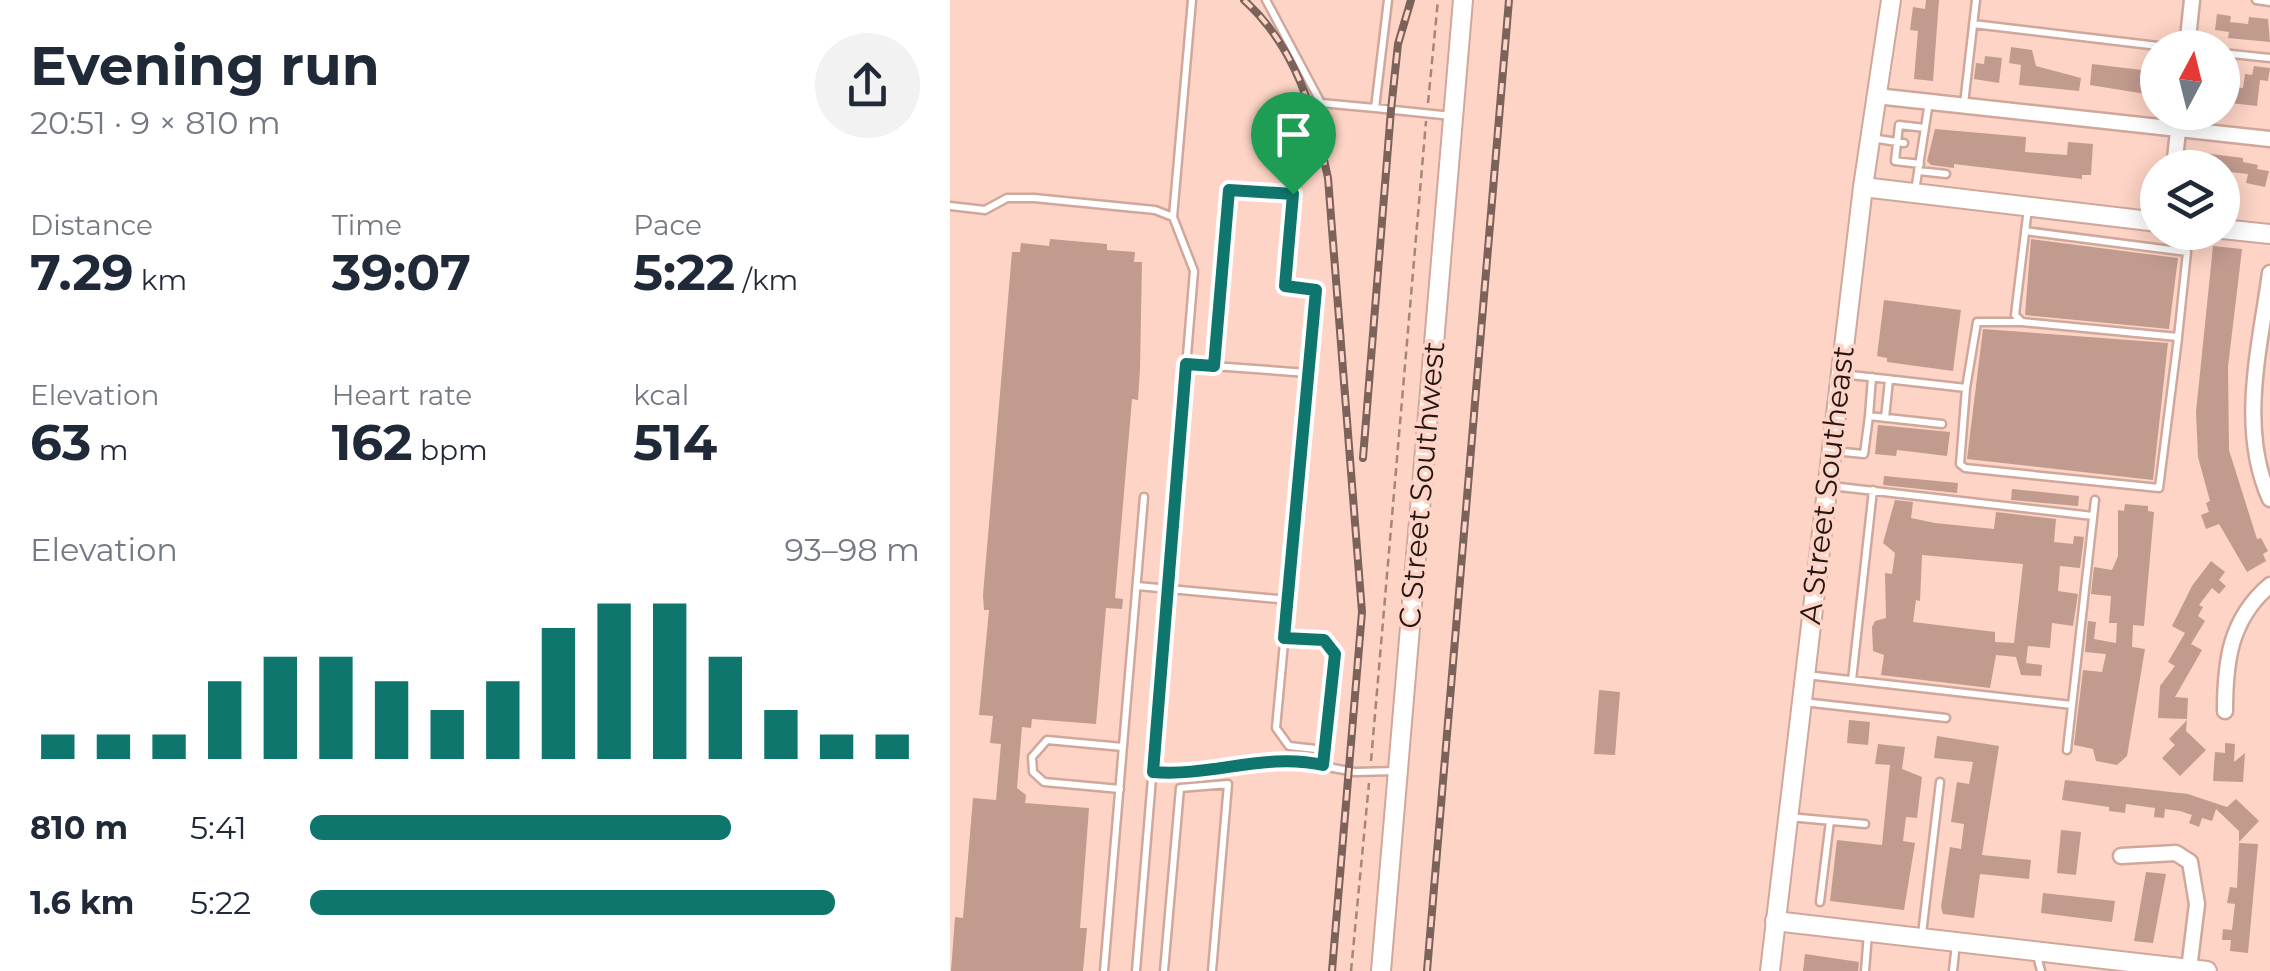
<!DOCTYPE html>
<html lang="en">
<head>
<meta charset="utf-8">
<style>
  :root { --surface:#fff; --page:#f2f2f3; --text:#1f2937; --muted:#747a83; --accent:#0f766e }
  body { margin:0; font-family:Montserrat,sans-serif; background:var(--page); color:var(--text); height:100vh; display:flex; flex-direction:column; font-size:38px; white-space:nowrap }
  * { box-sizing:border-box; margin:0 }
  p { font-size:32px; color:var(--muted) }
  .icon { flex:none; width:55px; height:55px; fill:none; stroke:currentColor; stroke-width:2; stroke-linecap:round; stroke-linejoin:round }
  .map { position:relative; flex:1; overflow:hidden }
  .drawer { display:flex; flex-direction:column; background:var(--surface); width:950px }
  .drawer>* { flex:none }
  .needle { width:65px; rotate:7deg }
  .controls { position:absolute; left:1190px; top:30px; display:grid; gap:20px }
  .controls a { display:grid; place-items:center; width:100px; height:100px; border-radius:50%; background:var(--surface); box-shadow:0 5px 25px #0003; font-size:50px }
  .pin { position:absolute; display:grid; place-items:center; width:85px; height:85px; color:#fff; margin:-102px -42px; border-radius:50% 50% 50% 0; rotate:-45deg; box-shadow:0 0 10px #0007 }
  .pin .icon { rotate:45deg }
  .round { display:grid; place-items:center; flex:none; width:105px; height:105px; border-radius:52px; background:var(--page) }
  .head { display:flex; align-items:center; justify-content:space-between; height:170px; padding:0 30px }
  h1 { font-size:55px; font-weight:700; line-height:75px }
  .figures { display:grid; grid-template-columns:repeat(3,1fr); gap:15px; height:170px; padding:10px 30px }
  .figures div { display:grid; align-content:center }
  .figures b { font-size:50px; font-weight:700 }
  .figures small { font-size:28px; font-weight:400 }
  .figures p { font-size:28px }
  .chart { height:280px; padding:20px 30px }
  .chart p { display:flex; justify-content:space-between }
  .chart svg { width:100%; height:180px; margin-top:10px; stroke:var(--accent); stroke-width:6 }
  ul { padding:0 30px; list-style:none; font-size:32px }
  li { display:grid; grid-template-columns:160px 120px 1fr; align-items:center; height:75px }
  li i { height:25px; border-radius:12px; background:var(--accent) }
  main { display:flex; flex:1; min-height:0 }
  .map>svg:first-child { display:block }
</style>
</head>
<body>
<main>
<section class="drawer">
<div class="head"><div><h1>Evening run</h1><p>20:51 · 9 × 810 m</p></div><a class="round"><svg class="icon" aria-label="share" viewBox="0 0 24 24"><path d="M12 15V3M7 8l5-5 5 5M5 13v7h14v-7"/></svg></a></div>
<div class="figures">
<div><p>Distance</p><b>7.29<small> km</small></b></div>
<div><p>Time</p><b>39:07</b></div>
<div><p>Pace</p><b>5:22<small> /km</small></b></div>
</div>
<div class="figures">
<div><p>Elevation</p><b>63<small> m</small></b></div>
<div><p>Heart rate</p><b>162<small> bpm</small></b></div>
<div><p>kcal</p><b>514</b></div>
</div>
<div class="chart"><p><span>Elevation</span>93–98 m</p>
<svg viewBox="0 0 160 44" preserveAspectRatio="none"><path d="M5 44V38M15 44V38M25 44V38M35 44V25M45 44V19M55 44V19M65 44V25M75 44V32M85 44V25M95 44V12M105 44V6M115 44V6M125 44V19M135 44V32M145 44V38M155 44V38"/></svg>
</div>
<ul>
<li><b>810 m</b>5:41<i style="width:69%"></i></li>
<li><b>1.6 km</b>5:22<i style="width:86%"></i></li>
</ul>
</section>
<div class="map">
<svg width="1320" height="971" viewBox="0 0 1320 971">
  <rect width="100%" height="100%" fill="#fdd4c6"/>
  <path fill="#c19b8e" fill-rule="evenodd" d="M976,0H989L983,81L964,79L968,31L960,30L963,7L975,9Z
    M1267,14L1281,16L1280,22L1298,24L1299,17L1318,19L1320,42L1278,38L1279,32L1265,30Z
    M1061,47L1082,50L1086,66L1131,78L1129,91L1069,85L1071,65L1059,63Z
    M1035,56L1052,58L1049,83L1024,79L1026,63L1034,64Z
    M1142,64L1208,72V96L1140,85Z
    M1304,66L1320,68L1318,81L1310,80L1307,106L1272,102V86L1293,88L1295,74L1302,75Z
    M985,129L1076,137L1075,152L1117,155L1118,142L1143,144L1141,175H1132V179L1004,164V168L981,165L977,161Z
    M1246,152L1293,158V162L1308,165L1307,169L1319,171L1315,187L1296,183L1298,174L1245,168Z
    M100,239L157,244V250L185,252L184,262H192L190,368L188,400L182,399L165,598L173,599L172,609L156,608L146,724L82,719L81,728L72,727L67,788L76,795L75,803L139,808L130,928H137L133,971H1L5,917L13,918L23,798L46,800L51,744L40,743L43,716L29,715L39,610H34L33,595L62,252H70L71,243L99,246Z
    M1081,239L1228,258L1219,329L1075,315Z
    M1263,246L1292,249L1278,367L1279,450L1307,539L1311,538L1318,551L1313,554L1316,561L1297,572L1269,524L1256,529L1251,515L1259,512L1256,503L1260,501L1248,457L1246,412Z
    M934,300L1011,310L1003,371L937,362V358L927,356Z
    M1033,329L1218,343L1203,480L1017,459Z
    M928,425L1000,432L997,456L947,450L946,456L925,454Z
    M934,476L1008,483L1007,493L933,485Z
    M1062,489L1129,496L1128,506L1061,500Z
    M945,500L963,502L961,518L985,523L1044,529L1046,512L1106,519L1104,542L1123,544L1124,536L1134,537L1130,568L1110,566L1108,591L1128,594L1123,626L1102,623L1100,648L1078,646L1076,663L1092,665L1091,676L1071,675L1066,657L1046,655L1040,688L931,675L934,655L923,651L922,627L925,621L936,618L935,573L942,574L945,553L933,543ZM972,555L1073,564L1064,643L1045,642V632L963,622L966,600L970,601Z
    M1175,504L1198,506V511L1204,512L1194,626L1183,625L1182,647L1195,649L1177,756L1167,765L1146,761L1143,749L1124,745L1133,670L1152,672L1156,654L1135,652L1138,621L1146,622L1144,639L1166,643L1167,623H1159L1161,596L1141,594L1144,567L1162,570L1168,556V510L1174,511Z
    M1261,561L1275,572L1269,580L1276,586L1269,594L1262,588L1249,605L1253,607L1248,616L1255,621L1241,644L1252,650L1225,697L1238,698L1237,719L1208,718L1210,686L1225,666L1218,662L1235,633L1222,626L1242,586Z
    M649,690L670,692L665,755L644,754Z
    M899,720L920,722L918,745L897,743Z
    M1237,720L1236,731L1256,750L1230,776L1212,758L1225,745L1219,739Z
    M987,736L1049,746L1032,855L1081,860L1079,879L1030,874L1024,918L993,914L991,907L1000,847L1011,849L1014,824L1001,822L1007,782L1019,784L1023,762L984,758Z
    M1275,743L1285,744L1284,762L1295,753L1293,782L1263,781L1265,752L1275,753Z
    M928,744L955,747L952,769L972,777L967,818L956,817L953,841L965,843L954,910L880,901L887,840L932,845L940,765L925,764Z
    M1115,780L1238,794L1277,807L1286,799L1309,821L1289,842V831L1266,809L1262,821L1252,818L1249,827L1239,823L1242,815L1230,811L1215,809L1214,818L1204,817L1205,808L1176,804L1175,813L1159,811V807L1112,800Z
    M1111,830L1131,832L1126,875L1107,873Z
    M1289,843L1308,844L1298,953L1280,951L1281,940H1272L1273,929L1282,930L1285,904L1277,903L1280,887L1287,888Z
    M1196,872L1216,874L1203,943L1184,941Z
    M1093,893L1165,901L1162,922L1091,913Z
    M855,954L909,962L908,971H853Z"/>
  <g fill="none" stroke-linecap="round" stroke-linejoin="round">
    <defs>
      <path id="service" d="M316,0L371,103L425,108
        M438,0L425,108L502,116
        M1306,0L1320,2
        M1023,24L1225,48
        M1272,53L1320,58
        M1014,104L1026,0
        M921,138L954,143
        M970,164L945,161L949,125L975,128
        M969,171L996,174
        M965,191L979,102
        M0,206L35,210L57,198H84L205,210L223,217
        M1075,231L1237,252L1228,337L1072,322L1065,315L1078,208
        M236,364C277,367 318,370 358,373L366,290L335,287L343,195L279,190L264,366
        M892,374L1016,388L1027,322H1071
        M1016,388L1010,464L1015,468L1209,488L1228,338
        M919,416L922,377
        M935,418L939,380
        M883,451L914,454L919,416L992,424
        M881,486L1143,516
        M187,586L338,600L358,373
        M338,600L326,728L339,746L375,750L373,765
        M334,638L369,639L383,648L375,750
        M856,675L1122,705
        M902,680L923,490
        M853,702L996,718
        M1117,750L1145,500
        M203,772L251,774L334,759L405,772L447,771
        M170,789L94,782L83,772L82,757L97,740L173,747
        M839,817L915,824
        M870,902L880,821
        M972,934L990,782
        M1086,952L1091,971
        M154,971L194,497
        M186,971L244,271L223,217L242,0
        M214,971L230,788L278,784L262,971
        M915,971L918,933
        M1003,971L1006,943"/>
      <path id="minor" d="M1237,48L1242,0
        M926,96L1320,139
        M1224,168L1230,112
        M1320,273C1310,347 1288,428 1320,499
        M1275,711C1275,661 1280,619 1320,585
        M1171,856L1226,853L1240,862L1247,904L1239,969"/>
      <path id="tertiary" d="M913,187L1208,222
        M1272,229L1320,234
        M825,921L1257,971"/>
      <path id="secondary" d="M431,971L513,0
        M820,971L913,187L941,0"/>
    </defs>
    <use href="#service" stroke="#cfa89b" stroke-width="11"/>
    <use href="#minor" stroke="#cfa89b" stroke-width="19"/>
    <use href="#tertiary" stroke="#cfa89b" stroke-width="22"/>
    <use href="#secondary" stroke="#cfa89b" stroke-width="22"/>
    <path stroke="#a4867c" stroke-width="2.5" stroke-dasharray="8 5" stroke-linecap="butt" d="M478,103L488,0
      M421,761L476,121
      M401,971L419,783"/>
    <use href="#service" stroke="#fff" stroke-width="6"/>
    <use href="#minor" stroke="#fff" stroke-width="14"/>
    <use href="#tertiary" stroke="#fff" stroke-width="18"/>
    <use href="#secondary" stroke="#fff" stroke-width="18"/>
    <defs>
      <path id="rail" d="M294,0C346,47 364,112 378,178L412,612L382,971
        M413,458L441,110L448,44L461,0
        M477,971L559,0"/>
    </defs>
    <use href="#rail" stroke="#7b625a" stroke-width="8"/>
    <use href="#rail" stroke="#fdd4c6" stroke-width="4" stroke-dasharray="11" stroke-linecap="butt"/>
  </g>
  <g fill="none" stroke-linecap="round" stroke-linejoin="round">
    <defs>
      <path id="route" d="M279,190L343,194L335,286L366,290L334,638L374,640L385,654L373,765C315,752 262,777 203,772L236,364L264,366Z"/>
    </defs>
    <use href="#route" stroke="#fff" stroke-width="20"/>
    <use href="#route" stroke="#0f766e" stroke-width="12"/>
  </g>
  <g text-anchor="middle" stroke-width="8" stroke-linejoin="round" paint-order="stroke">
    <g font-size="30" fill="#241611" stroke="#fdd4c6">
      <text transform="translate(472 485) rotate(-85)" y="10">C Street Southwest</text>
      <text transform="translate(877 485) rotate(-83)" y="10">A Street Southeast</text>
    </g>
  </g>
</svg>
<div class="controls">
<a><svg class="needle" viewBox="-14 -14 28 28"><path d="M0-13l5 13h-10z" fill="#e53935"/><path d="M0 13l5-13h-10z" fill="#747a83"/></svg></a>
<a><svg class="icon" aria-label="layers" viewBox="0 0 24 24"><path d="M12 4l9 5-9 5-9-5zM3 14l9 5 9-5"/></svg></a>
</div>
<div class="pin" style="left:343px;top:194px;background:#1e9e55"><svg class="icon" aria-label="arrive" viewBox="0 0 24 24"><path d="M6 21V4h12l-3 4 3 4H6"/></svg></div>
</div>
</main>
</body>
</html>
